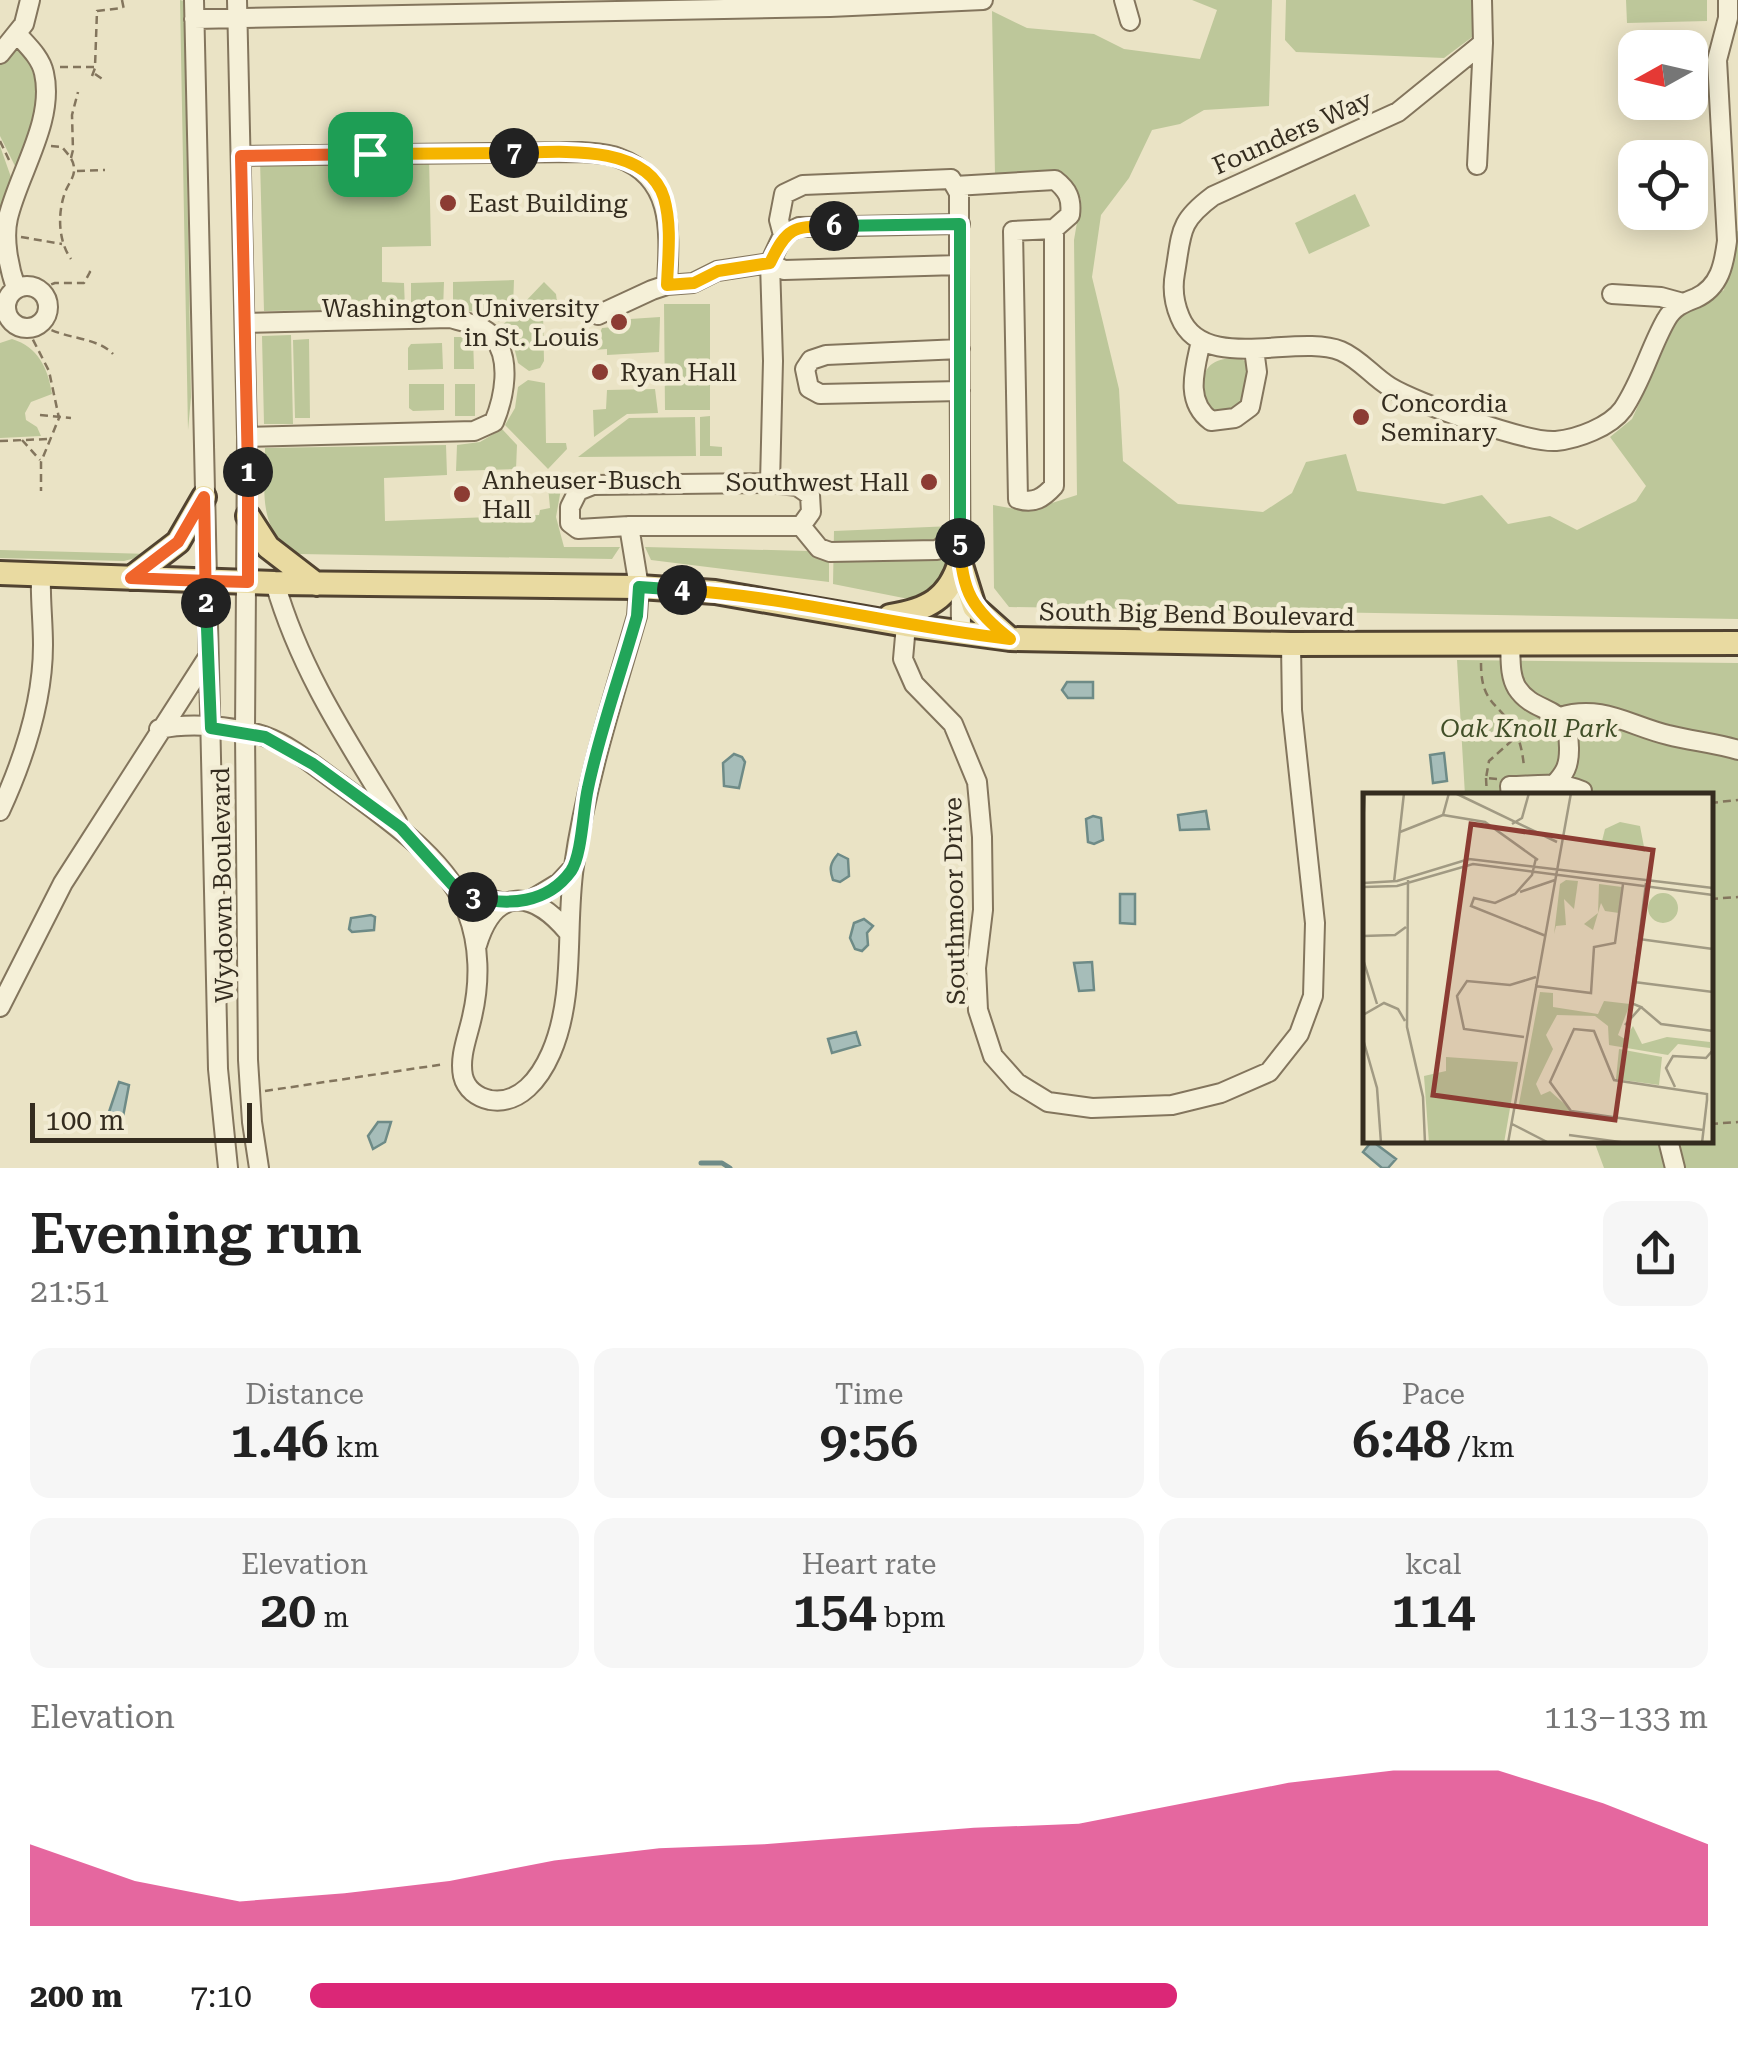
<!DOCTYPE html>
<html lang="en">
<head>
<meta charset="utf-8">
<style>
  :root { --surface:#fff; --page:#f6f6f6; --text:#222; --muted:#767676; --accent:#db2777 }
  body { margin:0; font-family:"Roboto Serif",serif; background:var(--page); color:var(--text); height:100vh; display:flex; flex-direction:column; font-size:38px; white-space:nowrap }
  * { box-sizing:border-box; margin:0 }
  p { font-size:32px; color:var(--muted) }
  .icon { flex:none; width:55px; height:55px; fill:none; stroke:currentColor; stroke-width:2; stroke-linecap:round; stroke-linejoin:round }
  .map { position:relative; height:1168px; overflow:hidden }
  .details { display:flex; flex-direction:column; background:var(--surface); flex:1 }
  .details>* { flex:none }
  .needle { width:65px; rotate:262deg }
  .fabs { position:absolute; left:1618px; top:30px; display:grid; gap:20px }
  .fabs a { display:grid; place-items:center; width:90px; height:90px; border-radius:20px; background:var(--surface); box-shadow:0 5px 25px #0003; font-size:50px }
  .scale { position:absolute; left:30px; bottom:25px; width:222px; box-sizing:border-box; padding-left:10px; border:5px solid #342c1f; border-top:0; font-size:28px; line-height:35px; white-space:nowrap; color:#342c1f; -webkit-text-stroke:8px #f2ecd4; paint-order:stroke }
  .pin { position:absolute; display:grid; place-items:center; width:85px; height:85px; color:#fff; margin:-42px; border-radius:20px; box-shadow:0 5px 15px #0006 }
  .km { position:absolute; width:50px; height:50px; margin:-25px; border-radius:50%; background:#222; color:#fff; font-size:28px; line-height:50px; text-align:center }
  .round { display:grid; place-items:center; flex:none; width:105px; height:105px; border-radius:20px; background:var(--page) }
  .summary { display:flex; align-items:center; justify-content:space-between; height:170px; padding:0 30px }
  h1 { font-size:55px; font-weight:600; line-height:75px }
  .figures { display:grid; grid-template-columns:repeat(3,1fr); gap:15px; height:170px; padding:10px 30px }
  .figures div { display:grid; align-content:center; border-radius:20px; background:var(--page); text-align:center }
  .figures b { font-size:50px; font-weight:600 }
  .figures small { font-size:28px; font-weight:400 }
  .figures p { font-size:28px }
  .chart { height:280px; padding:20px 30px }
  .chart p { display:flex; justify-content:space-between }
  .chart svg { width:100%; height:180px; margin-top:10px; fill:var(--accent); opacity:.7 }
  ul { padding:0 30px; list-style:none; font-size:32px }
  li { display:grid; grid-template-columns:160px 120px 1fr; align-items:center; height:75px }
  li i { height:25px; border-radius:12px; background:var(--accent) }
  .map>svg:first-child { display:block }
</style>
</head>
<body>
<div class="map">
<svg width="1738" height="1168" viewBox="0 0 1738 1168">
  <rect width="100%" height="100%" fill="#eae3c5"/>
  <path fill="#bdc79a" d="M180,0L184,1L191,397L188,430Z
    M1192,0H1272L1269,106L1204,110L1180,124L1152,130L1129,178L1101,215L1092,277L1119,389L1123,461L1178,504L1263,512L1292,493L1306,462L1346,454L1357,491L1444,504L1482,495L1508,524L1550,516L1577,530L1636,501L1646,486L1610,437L1632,419L1676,322L1687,311L1724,290L1733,233L1738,231V619L1009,607L994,588L993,505L1027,511L1077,495L1074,240L1081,199L1063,175H995L992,11L1027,28L1094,34L1124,49L1200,59L1217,10Z
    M1286,0H1478L1479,32L1444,58L1296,52L1285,40Z
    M1626,0H1707V21L1627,23Z
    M18,48C23,53 32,60 35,66C48,91 26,146 17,170L0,136V62Z
    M0,146L12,180L0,232Z
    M429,158L431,246L382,247V282L404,283L405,309L264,311L260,160Z
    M1355,194L1370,226L1309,254L1295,223Z
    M514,280L513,307L499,322L480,312L453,310V282Z
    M444,282L443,310H411V283Z
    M544,282L556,294L558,310L543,311L544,361L540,368L529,371L518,363L513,343L502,326Z
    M664,304H710V410H665Z
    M660,317L659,352L607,355V349L593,350L602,328L623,326L630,319Z
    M291,335L293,424H264L262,336Z
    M454,337H473L474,369H454Z
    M12,339C38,347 48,368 52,394L31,402L25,413L26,420L37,427L41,436L0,438V343Z
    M309,339L310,418H295L293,340Z
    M442,343L443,369L408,370V348L411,344Z
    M1240,358L1248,363C1253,386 1244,403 1224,415L1207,411C1199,377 1201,357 1240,358Z
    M528,380L545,383L546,443H566L567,449L548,469L505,425L515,408L518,387Z
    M409,384H444V410L413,411L409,408Z
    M455,384H475V416H455Z
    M655,389L658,413L627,414L594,437L593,410L606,409L607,390Z
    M710,416V446L722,447V456H700V417Z
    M695,417L696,456L578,457L629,418Z
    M502,429L517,445L516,469L456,471L457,445L480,442Z
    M446,445L447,475L384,478L385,521L539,515L540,510L550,508L548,486L554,481L561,489L556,517L564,547H620L612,559L298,554C256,532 265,488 265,448Z
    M953,526L954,608L833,584L834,531Z
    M645,547L808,551L829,562V582L651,560Z
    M0,550L151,554L124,561L0,558Z
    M1457,660L1738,663V1168H1604L1594,1141L1710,1140V796L1465,795Z"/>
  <path fill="#a6bdb9" stroke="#6e8b87" stroke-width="2.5" d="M1067,682H1093V698H1068L1062,690Z
    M1444,753L1447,781L1433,783L1430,755Z
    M734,754L742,757L745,762L739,788L724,786L723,763Z
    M1206,811L1209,829L1180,830L1178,815Z
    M1093,816L1101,818L1103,840L1094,844L1088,842L1086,819Z
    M838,854L848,859L849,876L840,882L833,880C829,869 830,863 838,854Z
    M1120,894H1135V924L1120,923Z
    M371,915L375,917L374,930L352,932L349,929L351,918Z
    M864,919L873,926L867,933L868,945L862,951L855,949L850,938L854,923Z
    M1092,962L1094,990L1079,991L1074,963Z
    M856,1032L860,1045L832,1053L828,1039Z
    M119,1082L129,1085L122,1122L107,1118Z
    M378,1122H391L385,1142L373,1149L368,1136Z
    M1372,1141L1396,1159L1388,1168H1382L1363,1152Z"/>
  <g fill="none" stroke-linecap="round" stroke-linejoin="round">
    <path stroke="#6e8b87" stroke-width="5" d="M701,1163H722L730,1168"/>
    <defs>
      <path id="minor" d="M194,0L218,1069L228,1168
        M237,0L247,437L245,732L248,1060L252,1122L259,1168
        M1124,0L1130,21
        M1482,0L1483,43L1398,112L1213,196C1178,222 1182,232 1175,273C1172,289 1174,303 1180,317C1203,374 1297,333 1341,351C1360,359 1373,377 1390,387C1416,403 1527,443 1556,441C1577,439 1610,427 1623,409C1642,381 1650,348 1666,320C1673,307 1683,303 1696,298C1720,287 1724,264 1727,241L1717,60L1728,18V0
        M194,19L830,7L983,0
        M0,54L24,24L30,0
        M241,156L581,152C593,153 608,153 619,158C676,179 669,236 667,285
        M1477,165L1483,43
        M955,186L1055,180C1068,190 1072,199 1070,215L1054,229L1013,231L1018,499C1034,504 1043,498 1054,486V229
        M783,235L779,220L784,194L803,185L951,179L959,193V265
        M6 307a21 21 0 1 1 42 0a21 21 0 1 1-42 0Z
        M16,288C9,268 3,239 8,218C18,174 55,121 44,73C41,58 28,46 18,35
        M1612,294L1661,297L1683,303
        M598,315L652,290L667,285L693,283L717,271L770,263L784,270L959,265L961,634
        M245,323L450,318C464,322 483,325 493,337C512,359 504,398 494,422L474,431L247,437
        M1201,341C1195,369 1184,401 1211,421L1235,418L1250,407L1257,372L1254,349
        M960,349L826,355L811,360L805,369L809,388L820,394L960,391
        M770,483L797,486L810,495L811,512L801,526H629L578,529L570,523V507L578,491L593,485Z
        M770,483L773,361L770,263L783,235L799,227L960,224
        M801,526L819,548L830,552L937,550L960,535
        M275,583C301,673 349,743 397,822
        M906,625L903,659L914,684L953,724L977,782L982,837L983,910L976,968L978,1010L993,1056L1017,1083L1048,1102L1092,1108L1172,1105L1221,1093L1269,1072L1299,1034L1313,996L1315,923L1292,710L1291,644
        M1510,642C1511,657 1509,675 1517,688C1536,717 1570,702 1569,750C1569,766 1565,773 1554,785
        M1560,717C1602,704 1630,726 1668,735C1691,741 1715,743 1738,750
        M159,729C190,722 234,726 264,736C292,746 317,768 341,785C385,818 447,858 467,912C480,945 480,983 472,1017C468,1036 459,1056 463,1076C466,1089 477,1097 490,1100C520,1105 540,1078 551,1053C576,996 565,927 574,866C586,781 613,699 637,616L639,587L629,526
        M1511,796L1510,786C1533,786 1561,781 1582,791V796
        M0,811C23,761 43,701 43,645C43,621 40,598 41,574
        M459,892L505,903
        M531,900L559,883L573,868
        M477,945C495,886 533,890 568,932
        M0,1007L63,883L208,657
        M1668,1140L1675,1168"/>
      <path id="major" d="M248,516L268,547L316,584
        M960,562L974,607L1010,639
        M0,573L275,583L639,587L715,592L906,625L1010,639L1291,644L1738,643
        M131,578L178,542L204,497
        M890,616C927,610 949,599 960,562"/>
    </defs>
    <use href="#minor" stroke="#83755d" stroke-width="22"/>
    <use href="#major" stroke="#514331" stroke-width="28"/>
    <path stroke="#83755d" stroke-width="2.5" stroke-dasharray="8 5" stroke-linecap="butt" d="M122,0L124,10
      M60,67H95L97,11L123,8
      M95,74L105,81
      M92,76L95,68
      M0,141L10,162
      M51,146L62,147C67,153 74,160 74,168C75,176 69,183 66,190C57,212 58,241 71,259
      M71,158L73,150L72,115L78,92
      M77,171L105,170
      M21,237L62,244
      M39,289L55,283H84L90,272L86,271
      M40,324C64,340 96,336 113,354
      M27,328L49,371L59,418L41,462V491
      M40,415L71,418
      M22,440L40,460
      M0,441L48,439
      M1481,663C1481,708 1501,701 1517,735C1521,745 1523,756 1524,767
      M1486,778L1487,796
      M1497,779L1486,778L1489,761L1517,736
      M1710,803L1738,800
      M1710,899L1738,897
      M265,1091L445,1064
      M1710,1124L1738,1122"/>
    <use href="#minor" stroke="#f5f0d8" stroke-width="18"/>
    <use href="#major" stroke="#e9daa1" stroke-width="22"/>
  </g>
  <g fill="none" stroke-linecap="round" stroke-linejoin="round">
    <defs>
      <path id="split-1" d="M248,472L241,156L370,154"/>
      <path id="split-2" d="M206,603C205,568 205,532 204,497L178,542L131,578C170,580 209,581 248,582V472"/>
      <path id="split-3" d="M206,603L211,728L265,737L313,764L401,828L459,892L473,897"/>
      <path id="split-4" d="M473,897C508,906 547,904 571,871C582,855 583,809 588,788C600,730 621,673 637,616L639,587L682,590"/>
      <path id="split-5" d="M682,590C792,597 900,627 1010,639C973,610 961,591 960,543"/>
      <path id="split-6" d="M834,226L960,224V543"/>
      <path id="split-7" d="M514,153C558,152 647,143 664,198C672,226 668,257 667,285L694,283L718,271L770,263C788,225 794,227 834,226"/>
      <path id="split-8" d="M370,154L514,153"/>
    </defs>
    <use href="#split-1" stroke="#fff" stroke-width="20"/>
    <use href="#split-2" stroke="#fff" stroke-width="20"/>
    <use href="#split-3" stroke="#fff" stroke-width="20"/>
    <use href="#split-4" stroke="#fff" stroke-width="20"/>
    <use href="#split-5" stroke="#fff" stroke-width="20"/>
    <use href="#split-6" stroke="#fff" stroke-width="20"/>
    <use href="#split-7" stroke="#fff" stroke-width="20"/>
    <use href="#split-8" stroke="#fff" stroke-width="20"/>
    <use href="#split-1" stroke="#f0652b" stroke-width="12"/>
    <use href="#split-2" stroke="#f0652b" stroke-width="12"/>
    <use href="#split-3" stroke="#22a559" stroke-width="12"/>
    <use href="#split-4" stroke="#22a559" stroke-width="12"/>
    <use href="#split-5" stroke="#f5b400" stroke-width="12"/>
    <use href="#split-6" stroke="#22a559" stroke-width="12"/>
    <use href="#split-7" stroke="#f5b400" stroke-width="12"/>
    <use href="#split-8" stroke="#f5b400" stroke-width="12"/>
  </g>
  <g fill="#8c3c33" stroke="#f2ecd4" stroke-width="4">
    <circle cx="448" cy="203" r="10"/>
    <circle cx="619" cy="322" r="10"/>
    <circle cx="600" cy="372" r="10"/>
    <circle cx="1361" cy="417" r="10"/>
    <circle cx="929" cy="482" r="10"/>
    <circle cx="462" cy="494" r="10"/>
  </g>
  <g text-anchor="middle" stroke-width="9" stroke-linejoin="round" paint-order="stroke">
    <g font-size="25" fill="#342c1f" stroke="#f2ecd4">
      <text transform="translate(1292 132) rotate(-24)" y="9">Founders Way</text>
      <text transform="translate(1197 614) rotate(1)" y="9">South Big Bend Boulevard</text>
      <text transform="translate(222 885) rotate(-91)" y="9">Wydown Boulevard</text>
      <text transform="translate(954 901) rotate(-91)" y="9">Southmoor Drive</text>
    </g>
    <g font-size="25" fill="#342c1f" stroke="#f2ecd4" text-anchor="start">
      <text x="468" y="212">East Building</text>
      <text x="599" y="317" text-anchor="end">Washington University<tspan x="599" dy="29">in St. Louis</tspan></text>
      <text x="620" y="381">Ryan Hall</text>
      <text x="1381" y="412">Concordia<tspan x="1381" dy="29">Seminary</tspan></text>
      <text x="482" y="489">Anheuser-Busch<tspan x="482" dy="29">Hall</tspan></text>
      <text x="909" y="491" text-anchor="end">Southwest Hall</text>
    </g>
    <g font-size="25" font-style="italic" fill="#414f28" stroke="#f2ecd4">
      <text x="1529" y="737">Oak Knoll Park</text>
    </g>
  </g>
  <g transform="translate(1363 793)">
    <rect width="350" height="350" fill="#eae3c5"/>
    <path d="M257,29L277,33L282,59L239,48L242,36ZM203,87L215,88L211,116L201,106L203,132L193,133L191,141L197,91ZM236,91L259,94L256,120L242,118L238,110L230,137L221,131L235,120ZM285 115a15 15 0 1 1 30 0a15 15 0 1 1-30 0ZM177,199L190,200V214L235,221L241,208L267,211L255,242L262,246L270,233L279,251L304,244L347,249V255L315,251L305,262L246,252L245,233L232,223L194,222L183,242L190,256L173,291L178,302L187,298L216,324L155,316ZM256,256L299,264L296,292L253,286ZM83,264L155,269L141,350H66L61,283L83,278Z" fill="#bdc79a"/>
    <path fill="none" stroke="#a19a83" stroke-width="2.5" d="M92,0L194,49M80,22L122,29L175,67M149,31L159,25L166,0M0,32L2,0M37,39L80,22L86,0M173,65L169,82L152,101L132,110L111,105L108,113L183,143M45,87L44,234L60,304L62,350M31,89L41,0M0,90L34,88L106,66L350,95M0,94L34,93L110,71L350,102M157,99L192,87M0,143L32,142L43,134M276,146L350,156M0,166L14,211M271,189L350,199M172,193L228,200L231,154L252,150L260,91M278,214L298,231L350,238M0,222L21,210L35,216L42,228M262,232L278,214L268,210L283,90M161,244L101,236L94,203L104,188L147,192L173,184M0,246L14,295L18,350M312,294L303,275L310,263L343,265L350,257M149,331L186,350M206,342L264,350M145,350L208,0M339,350L344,307V301L251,287L231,238L211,236L187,289L208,318L340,337"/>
    <path fill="#8c3c33" fill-opacity="0.15" stroke="#8c3c33" stroke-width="5" d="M108,31L290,57L252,327L70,302Z"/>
    <rect width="350" height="350" fill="none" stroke="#342c1f" stroke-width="5"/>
  </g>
</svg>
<div class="fabs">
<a><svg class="needle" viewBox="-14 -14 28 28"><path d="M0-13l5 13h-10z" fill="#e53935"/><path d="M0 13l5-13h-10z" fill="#767676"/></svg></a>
<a><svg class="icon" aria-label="locate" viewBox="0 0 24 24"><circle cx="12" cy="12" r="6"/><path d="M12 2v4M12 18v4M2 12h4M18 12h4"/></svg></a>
</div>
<div class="scale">100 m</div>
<div class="pin" style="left:370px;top:154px;background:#1e9e55"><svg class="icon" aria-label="arrive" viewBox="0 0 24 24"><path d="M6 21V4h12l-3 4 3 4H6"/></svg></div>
<b class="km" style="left:248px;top:472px">1</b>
<b class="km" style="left:206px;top:603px">2</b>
<b class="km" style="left:473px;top:897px">3</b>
<b class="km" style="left:682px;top:590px">4</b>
<b class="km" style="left:960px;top:543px">5</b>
<b class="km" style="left:834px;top:226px">6</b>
<b class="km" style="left:514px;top:153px">7</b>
</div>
<section class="details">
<div class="summary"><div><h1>Evening run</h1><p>21:51</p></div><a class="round"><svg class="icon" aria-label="share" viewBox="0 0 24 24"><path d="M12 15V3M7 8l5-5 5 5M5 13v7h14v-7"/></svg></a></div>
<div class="figures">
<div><p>Distance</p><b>1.46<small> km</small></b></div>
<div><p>Time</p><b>9:56</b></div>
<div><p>Pace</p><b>6:48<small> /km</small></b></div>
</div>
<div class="figures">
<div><p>Elevation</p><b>20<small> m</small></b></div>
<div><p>Heart rate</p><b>154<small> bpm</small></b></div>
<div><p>kcal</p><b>114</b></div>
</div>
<div class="chart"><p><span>Elevation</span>113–133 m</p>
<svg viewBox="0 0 160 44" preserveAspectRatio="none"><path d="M0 44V24L10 33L20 38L30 36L40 33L50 28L60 25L70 24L80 22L90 20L100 19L110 14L120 9L130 6L140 6L150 14L160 24V44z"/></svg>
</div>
<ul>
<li><b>200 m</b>7:10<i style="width:62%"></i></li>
</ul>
</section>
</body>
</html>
